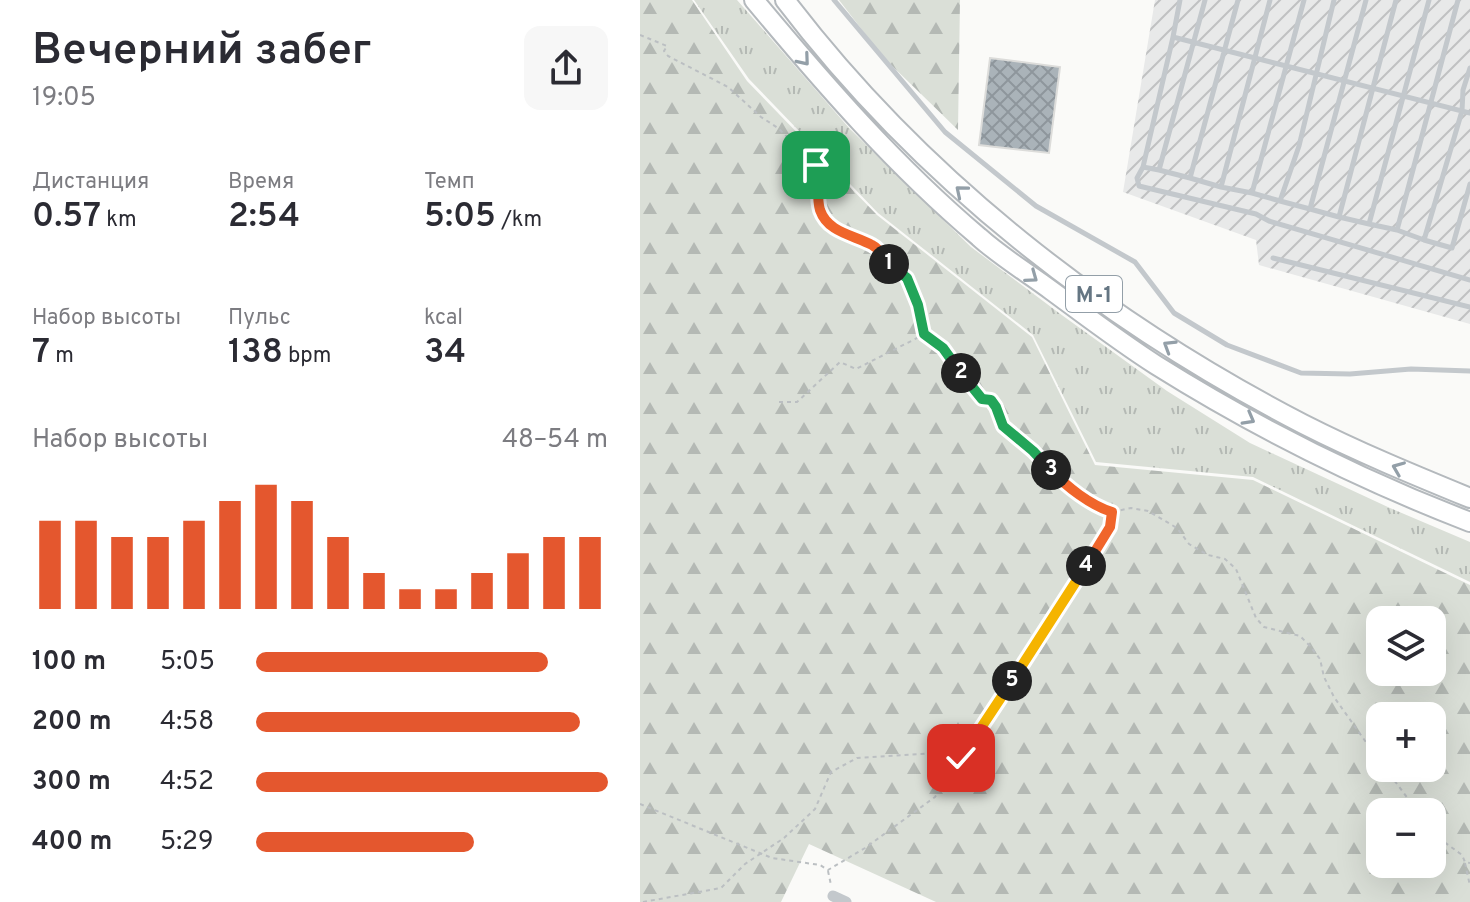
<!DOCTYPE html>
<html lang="ru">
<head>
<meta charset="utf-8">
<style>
  :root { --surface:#fff; --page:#f7f7f7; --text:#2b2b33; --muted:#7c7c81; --accent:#e4572e }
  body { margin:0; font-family:Overpass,sans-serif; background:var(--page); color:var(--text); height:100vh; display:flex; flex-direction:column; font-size:30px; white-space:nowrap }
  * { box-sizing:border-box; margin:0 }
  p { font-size:26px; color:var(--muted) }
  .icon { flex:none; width:44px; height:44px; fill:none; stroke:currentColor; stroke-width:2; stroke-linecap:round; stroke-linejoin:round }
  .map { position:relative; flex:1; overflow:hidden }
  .details { display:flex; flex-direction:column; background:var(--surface); width:640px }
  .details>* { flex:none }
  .buttons { position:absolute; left:726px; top:606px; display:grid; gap:16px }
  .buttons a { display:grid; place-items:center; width:80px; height:80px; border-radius:16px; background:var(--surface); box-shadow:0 8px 32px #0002; font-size:40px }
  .pin { position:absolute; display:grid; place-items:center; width:68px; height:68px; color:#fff; margin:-34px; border-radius:16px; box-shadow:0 4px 12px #0006 }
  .km { position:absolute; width:40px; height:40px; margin:-20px; border-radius:50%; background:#222; color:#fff; font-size:22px; line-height:40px; text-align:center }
  .round { display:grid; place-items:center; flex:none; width:84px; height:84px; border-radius:16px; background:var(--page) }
  .summary { display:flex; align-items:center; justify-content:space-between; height:136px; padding:0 32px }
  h1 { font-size:44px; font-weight:600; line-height:60px }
  .stats { display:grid; grid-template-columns:repeat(3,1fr); gap:12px; height:136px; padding:8px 32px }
  .stats div { display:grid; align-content:center }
  .stats b { font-size:34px; font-weight:600 }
  .stats small { font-size:22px; font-weight:400 }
  .stats p { font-size:22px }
  .chart { height:224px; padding:16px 32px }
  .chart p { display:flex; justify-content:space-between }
  .chart svg { width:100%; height:144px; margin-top:8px; stroke:var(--accent); stroke-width:6 }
  ul { padding:0 32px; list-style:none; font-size:26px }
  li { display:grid; grid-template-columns:128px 96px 1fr; align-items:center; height:60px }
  li i { height:20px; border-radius:10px; background:var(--accent) }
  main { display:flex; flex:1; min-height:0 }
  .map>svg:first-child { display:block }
</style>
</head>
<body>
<main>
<section class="details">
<div class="summary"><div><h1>Вечерний забег</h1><p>19:05</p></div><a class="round"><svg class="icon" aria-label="share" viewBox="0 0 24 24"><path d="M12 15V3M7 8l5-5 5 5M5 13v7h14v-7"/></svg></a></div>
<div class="stats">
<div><p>Дистанция</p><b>0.57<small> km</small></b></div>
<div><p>Время</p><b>2:54</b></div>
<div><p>Темп</p><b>5:05<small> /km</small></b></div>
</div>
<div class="stats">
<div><p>Набор высоты</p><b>7<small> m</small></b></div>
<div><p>Пульс</p><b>138<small> bpm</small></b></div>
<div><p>kcal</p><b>34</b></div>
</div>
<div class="chart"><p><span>Набор высоты</span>48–54 m</p>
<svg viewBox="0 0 160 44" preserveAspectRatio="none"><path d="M5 44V17M15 44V17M25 44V22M35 44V22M45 44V17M55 44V11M65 44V6M75 44V11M85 44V22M95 44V33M105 44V38M115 44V38M125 44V33M135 44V27M145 44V22M155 44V22"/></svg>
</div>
<ul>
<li><b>100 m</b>5:05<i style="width:83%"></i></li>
<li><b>200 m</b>4:58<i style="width:92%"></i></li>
<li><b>300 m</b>4:52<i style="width:100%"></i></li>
<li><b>400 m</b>5:29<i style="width:62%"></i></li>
</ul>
</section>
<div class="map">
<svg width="830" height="902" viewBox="0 0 830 902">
  <defs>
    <pattern id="industrial-furrows" width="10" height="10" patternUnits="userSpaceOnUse" patternTransform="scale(2)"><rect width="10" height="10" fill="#e8e9e9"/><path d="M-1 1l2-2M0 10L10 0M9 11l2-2" fill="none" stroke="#c0c1c2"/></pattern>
    <pattern id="grass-tufts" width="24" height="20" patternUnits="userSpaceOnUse" patternTransform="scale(2)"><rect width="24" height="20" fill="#dadfd7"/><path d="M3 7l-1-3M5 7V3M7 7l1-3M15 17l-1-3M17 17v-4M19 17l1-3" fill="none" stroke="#b4b9b4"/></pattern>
    <pattern id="forest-firs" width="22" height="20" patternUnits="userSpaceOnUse" patternTransform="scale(2)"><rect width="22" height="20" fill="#dadfd7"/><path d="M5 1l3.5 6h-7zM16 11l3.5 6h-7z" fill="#b4b9b4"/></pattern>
    <pattern id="building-cross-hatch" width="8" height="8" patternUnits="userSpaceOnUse" patternTransform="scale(2)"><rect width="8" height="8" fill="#aab3b9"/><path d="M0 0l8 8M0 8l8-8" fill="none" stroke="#8e969c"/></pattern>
  </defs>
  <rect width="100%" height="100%" fill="#fafaf8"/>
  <path fill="url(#industrial-furrows)" d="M515,0H830V324L619,265L616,240L483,192Z"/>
  <path fill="url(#grass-tufts)" d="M54,0H97L210,129L331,247L419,313L527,391L610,443L750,508L830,542V582L613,477L456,462L393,335L238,213L109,79Z"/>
  <path fill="url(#forest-firs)" fill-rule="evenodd" d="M0,0H52L107,81L237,215L392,337L455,465L613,480L830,585V902H296L169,844L141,902H0ZM740,620H792V672H740ZM740,716H792V768H740ZM740,812H792V864H740Z
    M199,0H320L318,130L243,57Z"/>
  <path fill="url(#building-cross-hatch)" stroke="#dcdcda" stroke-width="2" d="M350,58L420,67L409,153L339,145Z"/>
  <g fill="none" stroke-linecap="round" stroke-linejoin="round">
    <defs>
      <path id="trunk" d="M114,0C184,84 255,166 339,237C361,257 388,273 412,291C446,316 480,342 516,365C615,427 721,480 830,522
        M145,0C281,179 464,321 663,424C718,452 774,475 830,498"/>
    </defs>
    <use href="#trunk" stroke="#b4b9bd" stroke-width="22"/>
    <path stroke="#bbbfc2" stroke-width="2" stroke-dasharray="4 4" stroke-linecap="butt" d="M0,35L27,46L24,51L28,56L88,87L121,117L138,128L176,165L180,179V210L203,235L234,245L251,268L267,278L278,305L284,334L303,348L342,399L351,400L363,426L393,451L422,483L459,508L472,512L491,508L508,511L537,528L549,544L568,555L585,559L596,569L616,618L624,627L660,636L670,646L680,659L684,677L694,697L740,762
      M139,402H157L200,362L216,369L283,335
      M745,768L778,812
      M0,804L132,858L180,865L188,870L225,848L295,797L434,587L470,527L472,513
      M792,833L822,855L825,862L830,863
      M825,863L830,886
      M188,871L191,885
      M3,902L81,888L105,864L144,838L175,809L191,772L217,758L295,753L319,757"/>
    <path stroke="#c3c8cc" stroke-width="5" d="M194,0L305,132L396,206L495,262L534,313L587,345L661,373L710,374L771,369L830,371
      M540,0L533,37L830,113
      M598,0L550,178L581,187L630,0
      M664,0L612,193L640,201L659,146L694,0
      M726,0L670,209L699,217L756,0
      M789,0L729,224L757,230L818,0
      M533,37L503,167L519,170L565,0
      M830,68L823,90L822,111L784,240L812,248L830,184
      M503,167L497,178L499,186L616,214L629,221L830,280
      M519,170L550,178
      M581,187L612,193
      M640,201L670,209
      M699,217L729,224
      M757,230L784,240
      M633,258L830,307"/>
    <path stroke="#c3c8cc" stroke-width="11" d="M193,896L206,902"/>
    <use href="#trunk" stroke="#fff" stroke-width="18"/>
  </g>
  <defs><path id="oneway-chevron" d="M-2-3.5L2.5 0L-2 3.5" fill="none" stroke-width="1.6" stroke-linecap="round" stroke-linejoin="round" transform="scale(2)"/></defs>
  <g stroke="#939fa8">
    <use href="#oneway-chevron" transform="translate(164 60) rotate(50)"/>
    <use href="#oneway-chevron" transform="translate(321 191) rotate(-140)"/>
    <use href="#oneway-chevron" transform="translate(392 277) rotate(36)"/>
    <use href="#oneway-chevron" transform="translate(529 346) rotate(-148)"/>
    <use href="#oneway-chevron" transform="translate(609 419) rotate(29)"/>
    <use href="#oneway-chevron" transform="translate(758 468) rotate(-158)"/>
  </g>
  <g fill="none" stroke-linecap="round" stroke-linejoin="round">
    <defs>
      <path id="split-1" d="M176,165C180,180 176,197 180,210C188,233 214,235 232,245C240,249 244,257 249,264"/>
      <path id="split-2" d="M249,264L267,278L278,305L284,334L303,348L321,373"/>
      <path id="split-3" d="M321,373L342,399L351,400L356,407L363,426L393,451L411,470"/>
      <path id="split-4" d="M411,470C427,487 450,505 472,512L470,527L446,566"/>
      <path id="split-5" d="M372,681L446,566"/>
      <path id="split-6" d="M321,758L372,681"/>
    </defs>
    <use href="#split-1" stroke="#fff" stroke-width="16"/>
    <use href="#split-2" stroke="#fff" stroke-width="16"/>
    <use href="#split-3" stroke="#fff" stroke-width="16"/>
    <use href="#split-4" stroke="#fff" stroke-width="16"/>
    <use href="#split-5" stroke="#fff" stroke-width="16"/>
    <use href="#split-6" stroke="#fff" stroke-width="16"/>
    <use href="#split-1" stroke="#f0652b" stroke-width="10"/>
    <use href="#split-2" stroke="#22a559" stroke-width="10"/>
    <use href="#split-3" stroke="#22a559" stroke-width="10"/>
    <use href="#split-4" stroke="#f0652b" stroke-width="10"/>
    <use href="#split-5" stroke="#f5b400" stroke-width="10"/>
    <use href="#split-6" stroke="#f5b400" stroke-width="10"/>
  </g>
  <g text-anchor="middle" stroke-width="8" stroke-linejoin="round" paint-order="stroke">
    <rect fill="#fff" stroke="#939fa8" stroke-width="2" x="426" y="276" width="56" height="36" rx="6"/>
    <g font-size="22" font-weight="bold" fill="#657683">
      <text x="454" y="302">М-1</text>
    </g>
  </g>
</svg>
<div class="buttons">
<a><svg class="icon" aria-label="layers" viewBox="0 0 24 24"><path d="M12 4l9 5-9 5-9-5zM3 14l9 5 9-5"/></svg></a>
<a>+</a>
<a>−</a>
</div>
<div class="pin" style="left:176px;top:165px;background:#1e9e55"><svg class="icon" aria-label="arrive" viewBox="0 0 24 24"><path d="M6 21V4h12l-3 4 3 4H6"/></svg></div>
<div class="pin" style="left:321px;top:758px;background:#d93025"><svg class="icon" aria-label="check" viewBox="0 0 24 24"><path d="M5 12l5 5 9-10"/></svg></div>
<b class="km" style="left:249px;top:264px">1</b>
<b class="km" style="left:321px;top:373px">2</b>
<b class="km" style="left:411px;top:470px">3</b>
<b class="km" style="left:446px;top:566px">4</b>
<b class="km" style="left:372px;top:681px">5</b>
</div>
</main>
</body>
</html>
